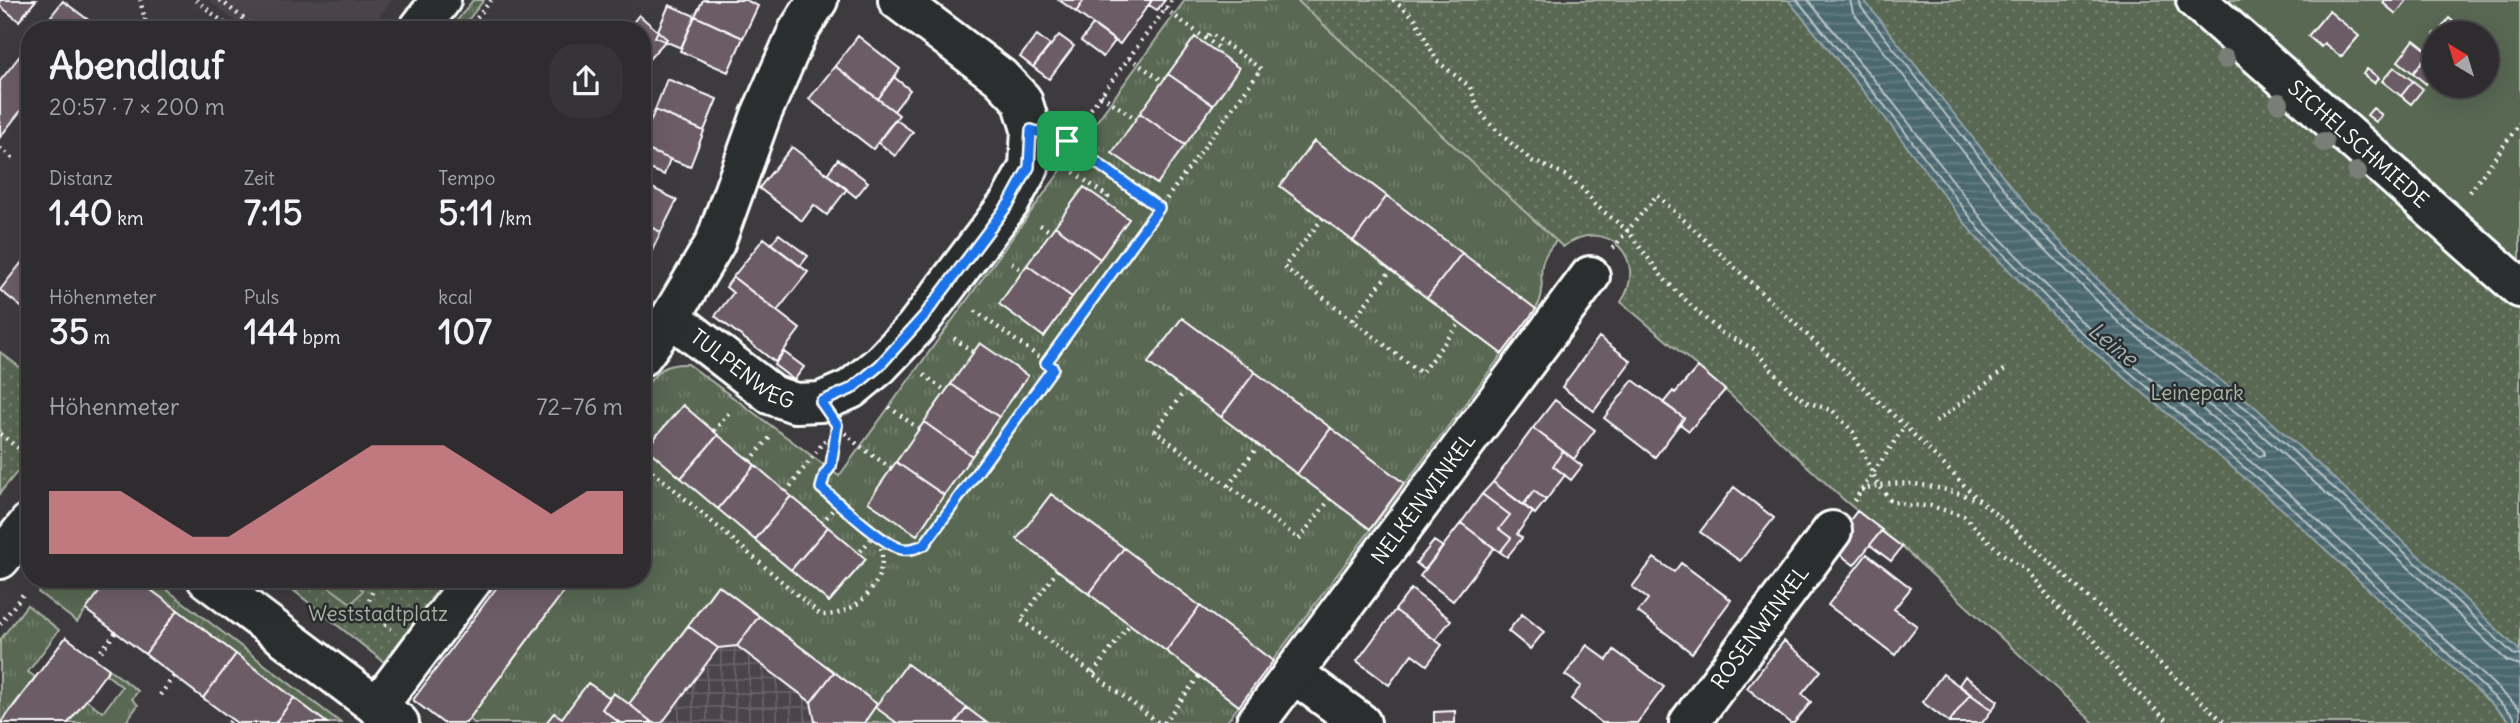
<!DOCTYPE html>
<html lang="de">
<head>
<meta charset="utf-8">
<style>
  :root { --surface:#2e2c2f; --page:#363437; --text:#f1f3f6; --muted:#a7a7aa; --line:#49484b; --accent:#ff9aa2 }
  body { margin:0; font-family:Delius,sans-serif; background:var(--page); color:var(--text); height:100vh; display:flex; flex-direction:column; font-size:26px; white-space:nowrap }
  * { box-sizing:border-box; margin:0 }
  p { font-size:23px; color:var(--muted) }
  .icon { flex:none; width:38px; height:38px; fill:none; stroke:currentColor; stroke-width:2; stroke-linecap:round; stroke-linejoin:round }
  .map { position:relative; flex:1; overflow:hidden }
  .drawer { position:absolute; left:21px; top:21px; width:630px; height:567px; display:flex; flex-direction:column; background:var(--surface); border-radius:28px; box-shadow:0 7px 28px #0002,0 0 0 2px var(--line) }
  .drawer>* { flex:none }
  .needle { width:46px; rotate:322deg }
  .controls { position:absolute; left:2422px; top:21px; display:grid; gap:14px }
  .controls a { display:grid; place-items:center; width:77px; height:77px; border-radius:50%; background:var(--surface); box-shadow:0 7px 28px #0002,0 0 0 2px var(--line); font-size:35px }
  .pin { position:absolute; display:grid; place-items:center; width:60px; height:60px; color:#fff; margin:-30px; border-radius:14px; box-shadow:0 4px 10px #0006 }
  .round { display:grid; place-items:center; flex:none; width:74px; height:74px; border-radius:28px; background:var(--page) }
  .summary { display:flex; align-items:center; justify-content:space-between; height:119px; padding:0 28px }
  h1 { font-size:38px; font-weight:800; line-height:52px }
  .stats { display:grid; grid-template-columns:repeat(3,1fr); gap:10px; height:119px; padding:7px 28px }
  .stats div { display:grid; align-content:center }
  .stats b { font-size:35px; font-weight:800 }
  .stats small { font-size:19px; font-weight:400 }
  .stats p { font-size:19px }
  .chart { height:196px; padding:14px 28px }
  .chart p { display:flex; justify-content:space-between }
  .chart svg { width:100%; height:126px; margin-top:7px; fill:var(--accent); opacity:.7 }
  .map>svg:first-child { display:block }
</style>
</head>
<body>
<div class="map">
<svg width="2520" height="723" viewBox="0 0 2520 723">
  <defs>
    <pattern id="industrial-grid" width="8" height="8" patternUnits="userSpaceOnUse" patternTransform="scale(1.75)"><rect width="8" height="8" fill="#4c454b"/><path d="M0 4h8M4 0v8" fill="none" stroke="#676166"/></pattern>
    <pattern id="grass-tufts" width="24" height="20" patternUnits="userSpaceOnUse" patternTransform="scale(1.75)"><rect width="24" height="20" fill="#586852"/><path d="M3 7l-1-3M5 7V3M7 7l1-3M15 17l-1-3M17 17v-4M19 17l1-3" fill="none" stroke="#717f6c"/></pattern>
    <pattern id="park-dots" width="8" height="8" patternUnits="userSpaceOnUse" patternTransform="scale(1.75)"><rect width="8" height="8" fill="#586852"/><path d="M2 2h.1M6 6h.1" fill="none" stroke="#717f6c" stroke-width="1.8" stroke-linecap="round"/></pattern>
    <pattern id="water-rules" width="6" height="5" patternUnits="userSpaceOnUse" patternTransform="scale(1.75)"><rect width="6" height="5" fill="#4c6870"/><path d="M0 2.5h6" fill="none" stroke="#677f85"/></pattern>
  </defs>
  <rect width="100%" height="100%" fill="#3e3b3f"/>
  <filter id="ink" filterUnits="userSpaceOnUse"><feTurbulence type="fractalNoise" baseFrequency=".0143" numOctaves="2"/><feDisplacementMap in="SourceGraphic" scale="14" xChannelSelector="R" yChannelSelector="G"/><feConvolveMatrix kernelMatrix="1 2 1 2 8 2 1 2 1" color-interpolation-filters="sRGB"/></filter>
  <g filter="url(#ink)">
    <path fill="#4c454b" d="M209,0H392L368,30H246Z"/>
    <path fill="url(#industrial-grid)" d="M718,585L877,704L864,723H653L629,704Z"/>
    <path fill="url(#grass-tufts)" stroke="#acb4a8" stroke-width="2" d="M473,0H484L460,30H450Z
      M1185,0H1297L1557,240C1527,271 1552,283 1536,309L1226,723H864L877,704L718,585L629,704L614,693L610,698L588,683L562,718L554,713L546,723H474L469,719L573,579H642V391C657,372 662,363 688,364L839,476Z
      M48,579H109L77,622L38,592Z
      M136,579H153L341,723H327Z
      M27,605L59,630L28,672L35,677L0,723V640Z
      M109,669L138,691L132,699L138,705L125,723H68L86,700L103,712L122,687L106,674Z"/>
    <path fill="url(#park-dots)" stroke="#acb4a8" stroke-width="2" d="M1297,0H2228L2520,260V723H2094L1902,547L1844,500L1725,390L1621,302C1650,259 1605,214 1563,247Z
      M0,352L30,375V456L0,493Z
      M279,579H447L384,662Z"/>
    <path fill="#586852" stroke="#acb4a8" stroke-width="2" fill-rule="evenodd" d="M2228,0H2520V260ZM2434,33H2487V86H2434Z
      M318,579H349L363,590L352,604Z"/>
    <path fill="url(#water-rules)" stroke="#94a4a9" stroke-width="2" d="M1788,0H1864L2033,214L2132,314L2252,404L2430,566L2520,651V723H2512L2282,509L2070,332L1974,235L1883,115Z"/>
    <g fill="none" stroke-linecap="round" stroke-linejoin="round">
      <path stroke="#b7c3c6" stroke-width="2" d="M1797,0L1889,111L1980,230L2075,327L2287,503L2513,715L2516,723
        M1808,0L1895,105L1986,224L2081,321L2293,497L2520,709
        M1850,0L1853,12L2021,225L2121,325L2242,417L2419,577L2507,661L2520,665
        M1859,0L1861,7L2028,219L2127,319L2248,410L2425,571L2513,654L2520,656
        M2195,398H2199L2235,424L2264,451V455L2259,456L2195,403Z"/>
    </g>
    <path fill="#6c5c66" stroke="#fff" stroke-width="2" d="M0,0H36L19,21L0,6Z
      M703,0H746L758,6L743,38L695,16Z
      M1059,0H1084L1076,12Z
      M1084,0H1152L1120,44L1076,12Z
      M1152,0H1165L1157,10L1149,5Z
      M2385,0H2407L2396,14L2383,3Z
      M63,1L91,22L85,30H40Z
      M669,5L695,16L681,48L655,37Z
      M2329,11L2359,36L2341,57L2324,43L2321,47L2308,36Z
      M639,15L667,39L642,67V30H627Z
      M695,16L743,38L728,72L680,51Z
      M2449,18L2467,33H2446L2441,29Z
      M1093,25L1115,41L1103,57L1081,41Z
      M1037,35L1050,45L1033,67L1020,57Z
      M1059,35L1074,46L1049,79L1033,67Z
      M858,36L900,69L878,99L835,66Z
      M1195,37L1239,68L1213,105L1168,74Z
      M2414,40L2429,52L2413,73L2398,61Z
      M30,43V99L0,137V81Z
      M2427,56L2434,61V73L2426,84L2413,73Z
      M835,66L899,115L873,149L809,99Z
      M2394,67L2413,81L2401,96L2382,81Z
      M2367,69L2379,78L2374,83L2363,74Z
      M1168,74L1213,105L1185,145L1140,113Z
      M894,77L910,90L894,111L878,99Z
      M667,79L717,99L704,131L655,110Z
      M2413,81L2423,89L2411,104L2401,96Z
      M2373,108L2382,115L2376,122L2367,115Z
      M655,110L704,131L690,167L642,148V141Z
      M1140,113L1185,145L1157,184L1112,153Z
      M895,119L913,132L895,156L878,142Z
      M1314,141L1387,196L1353,241L1280,186Z
      M792,147L847,189L827,215L814,205L802,221L759,188Z
      M645,149L670,159L664,175L642,166Z
      M838,159L868,182L856,197L827,174Z
      M642,183L677,200L661,232L642,223Z
      M1084,187L1129,219L1100,259L1055,226Z
      M1387,196L1462,253L1427,298L1353,241Z
      M642,223L661,232L645,265L642,263Z
      M1055,226L1100,259L1072,297L1027,265Z
      M779,234L808,256L800,266L771,244Z
      M764,238L808,272L777,311L733,277Z
      M30,252V314L0,290Z
      M1462,253L1536,309L1502,354L1427,298Z
      M1027,265L1072,297L1044,337L999,304Z
      M733,277L800,329L775,362L715,316L733,293L726,287Z
      M1182,318L1255,372L1221,417L1148,363Z
      M1599,337L1631,361L1594,411L1562,387Z
      M980,343L1028,376L999,417L951,384Z
      M784,352L804,367L794,380L774,365Z
      M1698,367L1725,390L1689,431L1680,424L1684,418L1663,403L1673,391L1675,393Z
      M1255,372L1331,428L1297,474L1221,417Z
      M1633,380L1684,418L1655,457L1604,418Z
      M951,384L999,417L972,456L924,422Z
      M1555,400L1595,430L1574,459L1533,428Z
      M683,405L718,435L681,478L646,448Z
      M924,422L972,456L944,495L896,462Z
      M1331,428L1404,483L1370,529L1297,474Z
      M1533,428L1563,451L1553,466L1565,475L1546,500L1534,491L1523,505L1493,482Z
      M718,435L755,465L718,509L681,478Z
      M1563,451L1582,466L1571,480L1553,466Z
      M896,462L944,495L917,535L868,502Z
      M755,465L791,496L755,540L718,509Z
      M1493,482L1533,512L1517,534L1522,538L1507,557L1500,552L1511,538L1499,529L1510,515L1482,494Z
      M1734,487L1774,518L1740,561L1700,532Z
      M1534,491L1546,500L1535,514L1523,505Z
      M1051,494L1124,548L1089,594L1017,539Z
      M1482,494L1510,515L1499,529L1511,538L1500,552L1461,523Z
      M791,496L828,527L791,570L755,540Z
      M1857,511L1882,530L1854,565L1830,547Z
      M1461,523L1494,548L1453,601L1420,576Z
      M828,527L866,559L829,602L791,570Z
      M1881,531L1902,547L1891,561L1870,545Z
      M1434,541L1443,547L1425,570L1416,563Z
      M1124,548L1200,606L1166,651L1089,594Z
      M1867,554L1911,588L1894,609L1917,626L1895,655L1828,605Z
      M1654,558L1674,572L1681,563L1731,600L1692,653L1638,612L1648,599L1632,587Z
      M109,579H136L178,610L145,654L86,610Z
      M503,579H573L466,723H443L413,700Z
      M718,585L759,616L737,646L718,648L688,626Z
      M1411,589L1451,620L1435,640L1395,610Z
      M1200,606L1273,661L1239,706L1166,651Z
      M178,610L236,654L203,698L145,654Z
      M1395,610L1442,645L1427,665L1412,654L1389,685L1357,661Z
      M1522,614L1544,632L1530,649L1508,631Z
      M759,616L834,672L811,702L737,646Z
      M688,626L718,648L662,723H653L629,704Z
      M66,637L109,669L86,700L68,723H1Z
      M1784,641L1821,671L1802,694L1811,702L1794,723H1790L1747,688Z
      M1587,645L1607,660L1614,650L1664,687L1637,723H1602L1571,699L1581,686L1565,675Z
      M236,654L294,698L275,723H237L203,698Z
      M907,664L967,708L955,723H897L875,707Z
      M834,672L877,704L864,723L815,722L811,702Z
      M1943,674L1970,694L1949,722L1922,702Z
      M1965,676L1998,701L1992,710L1959,685Z
      M588,683L610,698L602,709L620,723H546L554,713L562,718Z
      M613,693L629,704L653,723H620L602,709Z
      M1970,694L1992,710L1982,723H1949Z
      M294,698L327,723H275Z
      M967,708L987,723H955Z
      M1455,711V723H1434V712Z"/>
    <g fill="none" stroke-linecap="round" stroke-linejoin="round">
      <defs>
        <g id="minor">
          <path id="s1" d="M2196,0L2520,288"/>
          <path d="M418,30L441,0"/>
          <path id="s2" d="M671,317L772,395L795,403L821,402L851,389L880,365L915,328L1010,202L1029,167L1031,129L1022,100L1000,77L898,0"/>
          <path d="M642,356L671,317L715,243L761,115L798,31L818,0"/>
          <path d="M0,559L30,522"/>
          <path d="M207,579L399,723"/>
          <path d="M1293,673L1361,723"/>
          <path d="M377,707L473,579"/>
          <path id="s3" d="M1256,723L1590,276"/>
          <path id="s4" d="M1689,723L1832,531"/>
        </g>
      </defs>
      <use href="#minor" stroke="#fff" stroke-width="44"/>
      <path stroke="#fff" stroke-width="4.5" stroke-dasharray="2 5" stroke-linecap="butt" d="M196,0L233,30
        M220,0L258,30
        M1393,0L1414,17L1437,61L1470,87L1478,108L1489,123L1504,137L1532,161L1562,173L1584,190L1594,204L1627,230L1664,279L1699,313L1722,333L1754,349L1789,389L1807,402L1833,411L1853,432L1878,484L1891,501L1906,505L1931,506L1964,516L2000,552L2026,570L2060,610L2094,640L2126,682L2170,723
        M1165,9L1219,48L1217,52
        M477,18L491,0
        M125,30L145,20L140,0
        M1129,58L1163,81
        M1101,95L1136,119
        M1070,137L1172,0
        M1069,143L1159,208
        M0,148L14,159
        M1068,168L1108,197L1105,201
        M2470,192L2520,123
        M1323,218L1284,267L1421,373L1460,323
        M1040,225L1051,232
        M1613,248L1657,195L1905,426L1980,501L2015,530L2225,723
        M1012,263L1023,271
        M1353,320L1391,270
        M954,338L973,352
        M1047,363L1261,69L1210,33L1206,39
        M924,375L946,391
        M1185,390L1155,431L1299,539L1330,499
        M889,407L919,429
        M1936,422L2008,367
        M714,431L731,410
        M845,433L857,444L892,469
        M0,434L30,457
        M750,461L772,435
        M642,462L821,615C863,616 896,572 876,533C895,545 901,555 924,545L1053,367L975,311
        M1228,486L1259,445
        M1861,490C1902,476 1940,487 1979,500
        M786,492L826,439
        M1854,501L1905,426
        M839,502L876,533L859,553
        M822,523L839,502L821,488L825,474L831,466L835,436
        M1058,570L1021,620L1159,723
        M377,579L366,609L391,629
        M0,624L24,593
        M101,651L116,632
        M1093,673L1130,624
        M160,695L174,676
        M229,723L232,719
        M1164,723L1199,676"/>
      <use href="#minor" stroke="#2a2d2e" stroke-width="38"/>
    </g>
    <g fill="#7a7e79">
      <circle cx="2225" cy="59" r="10"/>
      <circle cx="2279" cy="103" r="10"/>
      <circle cx="2324" cy="142" r="10"/>
      <circle cx="2357" cy="172" r="10"/>
    </g>
  </g>
  <g fill="none" stroke-linecap="round" stroke-linejoin="round" filter="url(#ink)">
    <defs>
      <path id="route" d="M1031,130L1067,141L1159,208L1046,363L1053,368L924,545C916,548 911,550 902,549C883,545 838,502 821,488L825,474L831,466L837,425L821,402L851,389L880,365L924,316L1010,202L1029,167Z"/>
    </defs>
    <use href="#route" stroke="#fff" stroke-width="14"/>
    <use href="#route" stroke="#1a73e8" stroke-width="9"/>
  </g>
  <g text-anchor="middle" stroke-width="5" stroke-linejoin="round" paint-order="stroke">
    <g font-size="21" fill="#fff" stroke="#2a2d2e">
      <text dy="7" stroke="none"><textPath href="#s1" startOffset="217">SICHELSCHMIEDE</textPath></text>
      <text dy="7" stroke="none"><textPath href="#s2" startOffset="89">TULPENWEG</textPath></text>
      <text dy="7" stroke="none"><textPath href="#s3" startOffset="280">NELKENWINKEL</textPath></text>
      <text dy="7" stroke="none"><textPath href="#s4" startOffset="119">ROSENWINKEL</textPath></text>
    </g>
    <g font-size="21" fill="#acb4a8" stroke="#2a2d2e">
      <text x="2197" y="400">Leinepark</text>
      <text x="378" y="621">Weststadtplatz</text>
    </g>
    <g font-size="23" font-style="italic" fill="#a6b4b8" stroke="#2a2d2e">
      <text transform="translate(2113 344) rotate(39)" y="8">Leine</text>
    </g>
  </g>
</svg>
<div class="controls">
<a><svg class="needle" viewBox="-14 -14 28 28"><path d="M0-13l5 13h-10z" fill="#e53935"/><path d="M0 13l5-13h-10z" fill="#a7a7aa"/></svg></a>
</div>
<div class="pin" style="left:1067px;top:141px;background:#1e9e55"><svg class="icon" aria-label="arrive" viewBox="0 0 24 24"><path d="M6 21V4h12l-3 4 3 4H6"/></svg></div>
<section class="drawer">
<div class="summary"><div><h1>Abendlauf</h1><p>20:57 · 7 × 200 m</p></div><a class="round"><svg class="icon" aria-label="share" viewBox="0 0 24 24"><path d="M12 15V3M7 8l5-5 5 5M5 13v7h14v-7"/></svg></a></div>
<div class="stats">
<div><p>Distanz</p><b>1.40<small> km</small></b></div>
<div><p>Zeit</p><b>7:15</b></div>
<div><p>Tempo</p><b>5:11<small> /km</small></b></div>
</div>
<div class="stats">
<div><p>Höhenmeter</p><b>35<small> m</small></b></div>
<div><p>Puls</p><b>144<small> bpm</small></b></div>
<div><p>kcal</p><b>107</b></div>
</div>
<div class="chart"><p><span>Höhenmeter</span>72–76 m</p>
<svg viewBox="0 0 160 44" preserveAspectRatio="none"><path d="M0 44V22L10 22L20 22L30 30L40 38L50 38L60 30L70 22L80 14L90 6L100 6L110 6L120 14L130 22L140 30L150 22L160 22V44z"/></svg>
</div>
</section>
</div>
</body>
</html>
